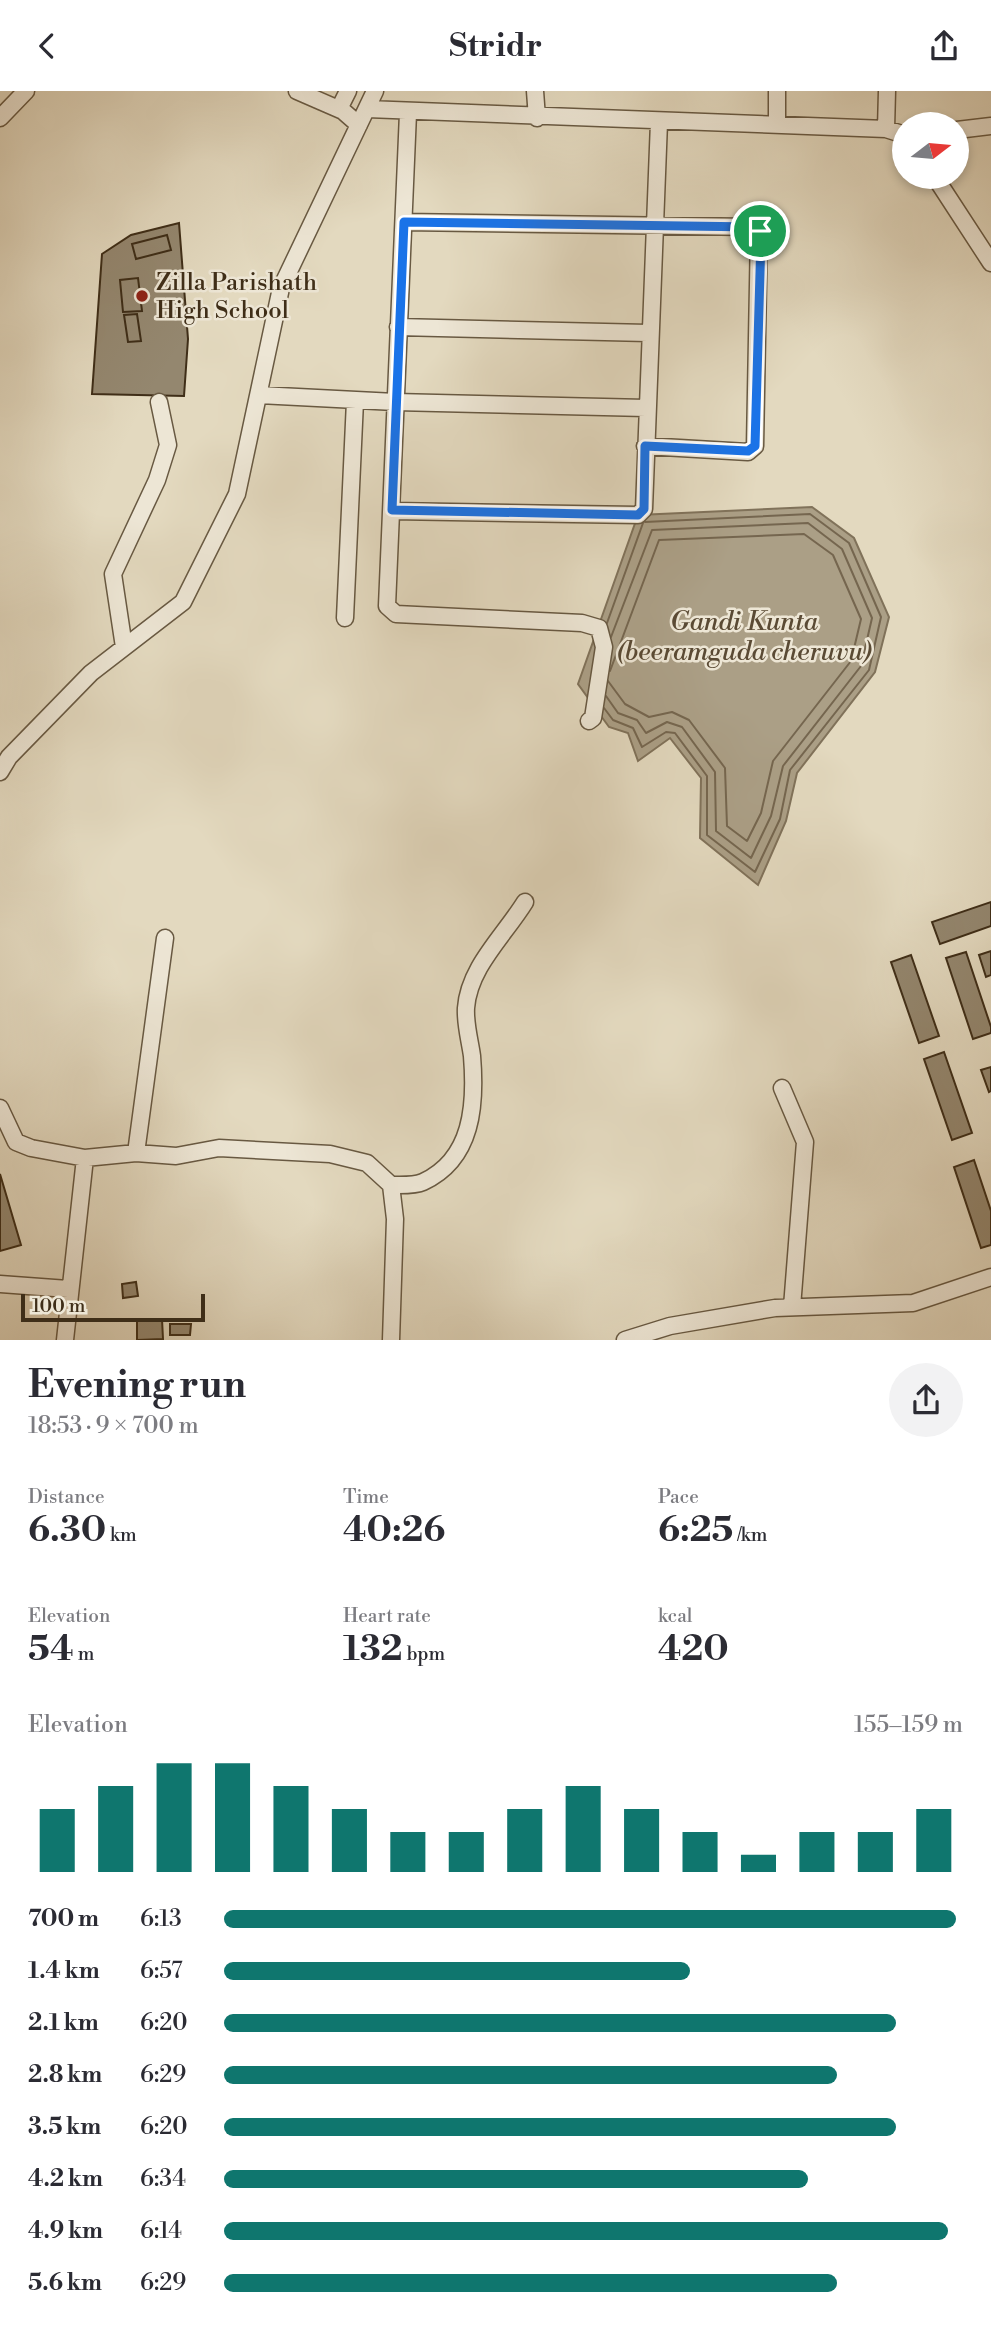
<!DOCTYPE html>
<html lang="en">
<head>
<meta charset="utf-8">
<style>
  :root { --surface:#fff; --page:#f2f2f3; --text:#2b2b33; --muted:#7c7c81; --accent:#0f766e }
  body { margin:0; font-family:"Libre Bodoni",serif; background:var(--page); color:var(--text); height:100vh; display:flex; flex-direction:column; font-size:26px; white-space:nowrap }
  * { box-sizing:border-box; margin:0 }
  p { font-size:23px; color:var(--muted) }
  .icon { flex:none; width:38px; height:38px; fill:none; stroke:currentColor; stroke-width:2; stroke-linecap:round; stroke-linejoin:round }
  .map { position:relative; height:1249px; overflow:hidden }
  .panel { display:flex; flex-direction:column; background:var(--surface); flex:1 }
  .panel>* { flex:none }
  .needle { width:46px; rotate:74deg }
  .tools { position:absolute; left:892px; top:21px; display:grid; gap:14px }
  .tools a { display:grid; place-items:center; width:77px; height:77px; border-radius:50%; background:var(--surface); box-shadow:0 4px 10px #0003; font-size:35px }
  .scale { position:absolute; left:21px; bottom:18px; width:184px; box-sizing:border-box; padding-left:7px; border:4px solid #3f2e18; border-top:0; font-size:19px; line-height:24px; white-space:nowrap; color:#3f2e18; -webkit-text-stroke:5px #ede6d5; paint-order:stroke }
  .pin { position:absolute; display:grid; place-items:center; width:60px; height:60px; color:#fff; margin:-30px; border:4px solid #fff; border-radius:50%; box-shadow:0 2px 7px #0007 }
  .round { display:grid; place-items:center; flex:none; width:74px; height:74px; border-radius:37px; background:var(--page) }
  .overview { display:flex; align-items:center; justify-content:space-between; height:119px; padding:0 28px }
  h1 { font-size:38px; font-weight:700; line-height:52px }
  .figures { display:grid; grid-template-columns:repeat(3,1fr); gap:10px; height:119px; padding:7px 28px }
  .figures div { display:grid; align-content:center }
  .figures b { font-size:35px; font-weight:700 }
  .figures small { font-size:19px; font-weight:400 }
  .figures p { font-size:19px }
  .chart { height:196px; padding:14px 28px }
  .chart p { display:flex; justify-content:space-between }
  .chart svg { width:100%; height:126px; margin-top:7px; stroke:var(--accent); stroke-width:6 }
  ul { padding:0 28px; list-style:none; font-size:23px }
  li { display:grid; grid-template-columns:112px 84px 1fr; align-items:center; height:52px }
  li i { height:18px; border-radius:9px; background:var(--accent) }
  header { display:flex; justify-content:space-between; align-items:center; height:91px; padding:0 28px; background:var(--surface); font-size:32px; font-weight:700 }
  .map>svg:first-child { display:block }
</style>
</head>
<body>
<header><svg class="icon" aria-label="back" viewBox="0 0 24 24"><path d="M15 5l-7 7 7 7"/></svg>Stridr<svg class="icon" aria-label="share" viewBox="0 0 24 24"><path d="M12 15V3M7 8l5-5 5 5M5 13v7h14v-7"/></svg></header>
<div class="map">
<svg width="991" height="1249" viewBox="0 0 991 1249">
  <rect width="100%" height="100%" fill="#e3d9bf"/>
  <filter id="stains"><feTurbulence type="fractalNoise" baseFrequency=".00286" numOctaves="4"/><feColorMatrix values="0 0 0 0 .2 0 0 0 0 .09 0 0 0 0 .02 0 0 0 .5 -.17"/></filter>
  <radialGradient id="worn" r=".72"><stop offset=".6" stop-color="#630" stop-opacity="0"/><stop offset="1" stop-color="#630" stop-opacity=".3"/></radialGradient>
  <path fill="#ab9f86" stroke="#80725a" stroke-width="2" d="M812,416L854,447L889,526L875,581L797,682L786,730L758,794L700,747L701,687L670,647L638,670L628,642L609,636L578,593L638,424Z"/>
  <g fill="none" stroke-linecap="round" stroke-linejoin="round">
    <path stroke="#75664f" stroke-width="2" d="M607,532L643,432
      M608,590L625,613L649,626L672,621L689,629L725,677L727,735L747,750L761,722L773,670L851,570L861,528L833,464L804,443L659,449L610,580
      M606,605L618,622L637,629L646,642L667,631L682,636L715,681L716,740L751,767L771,725L783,675L861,575L872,527L842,458L808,432L652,439L611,546
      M604,617L613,629L633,637L642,656L666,641L675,642L707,685V744L755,781L780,728L790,679L869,579L881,526L849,452L810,423L645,431"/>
  </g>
  <path fill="#94876f" stroke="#3f2e18" stroke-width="2" d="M179,132L188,248L184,305L92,303L102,163L131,144Z
    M167,144L171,159L136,168L132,153Z
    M138,187L142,220L123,221L120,189Z
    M137,223L141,250L128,251L124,224Z
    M991,811V835L940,853L932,831Z
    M991,860V884L986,886L979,864Z
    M966,861L991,936V942L973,948L946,867Z
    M911,864L939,945L919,952L891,871Z
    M944,961L972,1042L952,1049L924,968Z
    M991,976V1000L989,1001L981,979Z
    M974,1069L991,1120V1154L981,1157L954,1076Z
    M0,1083L21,1154L0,1160Z
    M136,1191L138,1205L123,1207L122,1193Z
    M162,1228L163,1248L137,1249V1229Z
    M170,1233H191L190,1244H170Z"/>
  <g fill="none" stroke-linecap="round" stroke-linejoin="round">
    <defs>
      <path id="minor" d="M297,0L343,20L359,34
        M535,0L537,27
        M339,18L348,0
        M367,18L886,38L905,44
        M408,22L387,515L396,523L582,532L599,537L604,556L593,627L589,630
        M0,27L26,0
        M777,34V0
        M886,38L887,0
        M957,39L991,35
        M935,86L991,172
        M404,131L755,136L759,140L755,355L748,361L645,355
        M398,236L648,242
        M259,304L395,311L646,317
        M392,420L638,424L644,418L659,31
        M345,527L355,310
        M124,556L113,483L157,389L168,354L159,311
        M0,681L9,666L91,582L183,511L237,403L281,197L375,0
        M782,997L805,1051L792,1216
        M0,1017L16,1051L31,1057L85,1067L136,1062L176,1065L219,1057L330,1063L367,1072L391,1094L395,1128L391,1249
        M136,1062L165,847
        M391,1094C401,1094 414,1095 423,1091C473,1068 476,1013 472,965C470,950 465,933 466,917C469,876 504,845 525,811
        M0,1193L68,1198
        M65,1249L85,1067
        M625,1249L670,1235L775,1217L913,1212L991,1186"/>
    </defs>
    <use href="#minor" stroke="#685942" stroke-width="19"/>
    <use href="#minor" stroke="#ede6d5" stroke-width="16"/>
  </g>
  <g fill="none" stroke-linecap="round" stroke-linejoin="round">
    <defs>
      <path id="route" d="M404,131L755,136L761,147L755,355L748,360L645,355L644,418L638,424L392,419Z"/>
    </defs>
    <use href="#route" stroke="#fff" stroke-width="14"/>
    <use href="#route" stroke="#1a73e8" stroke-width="9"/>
  </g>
  <circle fill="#8f2418" stroke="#ede6d5" stroke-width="2.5" cx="142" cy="205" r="7"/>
  <g text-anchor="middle" stroke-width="5" stroke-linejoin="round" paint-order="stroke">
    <g font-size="24" fill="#3f2e18" stroke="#ede6d5" text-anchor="start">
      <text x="156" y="199">Zilla Parishath<tspan x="156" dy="28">High School</tspan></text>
    </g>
    <g font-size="26" font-style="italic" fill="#5a4a34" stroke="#ede6d5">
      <text x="744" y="539">Gandi Kunta<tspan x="744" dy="30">(beeramguda cheruvu)</tspan></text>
    </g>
  </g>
  <rect width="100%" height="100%" filter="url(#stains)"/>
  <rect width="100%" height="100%" fill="url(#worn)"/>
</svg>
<div class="tools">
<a><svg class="needle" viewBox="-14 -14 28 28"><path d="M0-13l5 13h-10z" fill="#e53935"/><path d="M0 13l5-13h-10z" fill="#7c7c81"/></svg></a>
</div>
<div class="scale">100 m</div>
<div class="pin" style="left:760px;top:140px;background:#1e9e55"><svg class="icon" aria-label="arrive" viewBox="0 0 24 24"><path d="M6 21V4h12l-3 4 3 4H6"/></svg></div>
</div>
<section class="panel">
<div class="overview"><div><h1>Evening run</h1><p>18:53 · 9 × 700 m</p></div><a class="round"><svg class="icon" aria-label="share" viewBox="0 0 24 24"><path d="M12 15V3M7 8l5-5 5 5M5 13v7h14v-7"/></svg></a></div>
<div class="figures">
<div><p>Distance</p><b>6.30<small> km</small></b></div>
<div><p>Time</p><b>40:26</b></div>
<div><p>Pace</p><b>6:25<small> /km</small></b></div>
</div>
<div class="figures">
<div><p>Elevation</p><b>54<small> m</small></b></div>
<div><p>Heart rate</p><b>132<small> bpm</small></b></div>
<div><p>kcal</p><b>420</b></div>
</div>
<div class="chart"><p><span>Elevation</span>155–159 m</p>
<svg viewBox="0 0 160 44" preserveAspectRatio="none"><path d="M5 44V22M15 44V14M25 44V6M35 44V6M45 44V14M55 44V22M65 44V30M75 44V30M85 44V22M95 44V14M105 44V22M115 44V30M125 44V38M135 44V30M145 44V30M155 44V22"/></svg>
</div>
<ul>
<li><b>700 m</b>6:13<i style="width:99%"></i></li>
<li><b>1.4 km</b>6:57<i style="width:63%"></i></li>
<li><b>2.1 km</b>6:20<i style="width:91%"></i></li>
<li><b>2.8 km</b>6:29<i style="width:83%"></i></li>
<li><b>3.5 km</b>6:20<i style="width:91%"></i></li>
<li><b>4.2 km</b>6:34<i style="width:79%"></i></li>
<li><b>4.9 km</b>6:14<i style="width:98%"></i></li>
<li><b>5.6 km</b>6:29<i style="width:83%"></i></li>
</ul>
</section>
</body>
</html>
